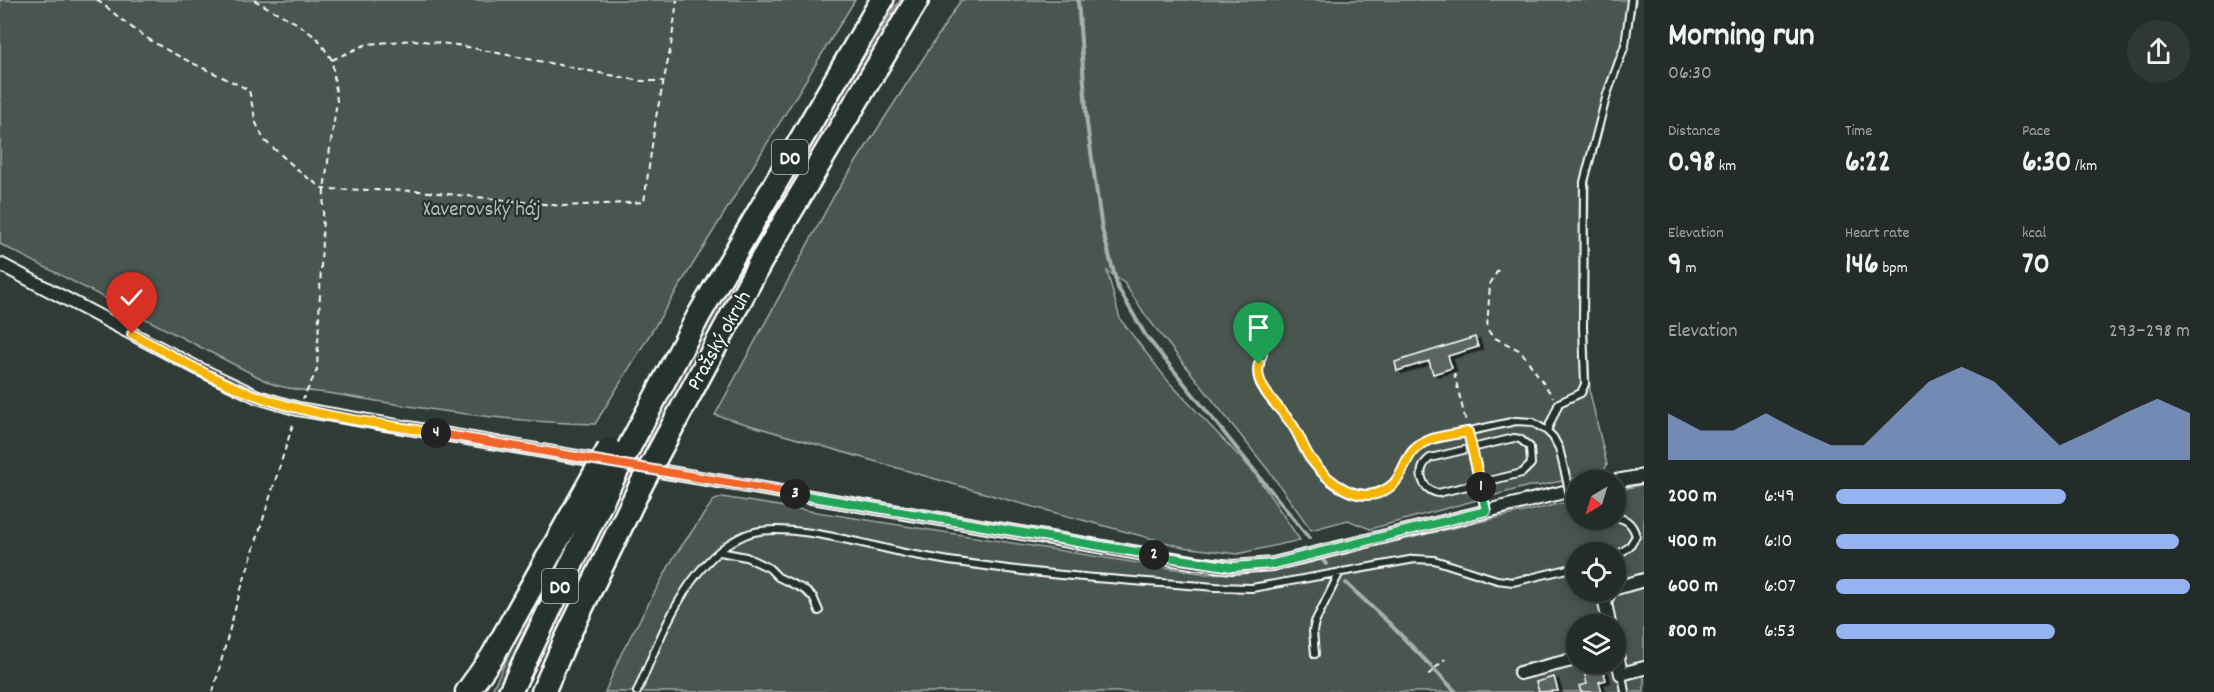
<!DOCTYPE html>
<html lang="en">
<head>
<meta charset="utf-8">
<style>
  :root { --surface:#232c28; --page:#2f3834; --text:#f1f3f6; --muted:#a3a7a8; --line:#404845; --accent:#95b2f1 }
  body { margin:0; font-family:Dekko,sans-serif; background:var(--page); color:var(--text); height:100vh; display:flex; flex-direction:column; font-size:22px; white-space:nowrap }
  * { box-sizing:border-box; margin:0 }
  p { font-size:20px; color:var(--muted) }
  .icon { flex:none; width:33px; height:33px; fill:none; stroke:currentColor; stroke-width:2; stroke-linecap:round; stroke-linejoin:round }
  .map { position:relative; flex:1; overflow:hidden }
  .sheet { display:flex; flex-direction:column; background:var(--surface); width:570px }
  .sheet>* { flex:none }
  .needle { width:39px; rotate:218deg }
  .buttons { position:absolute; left:1566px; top:470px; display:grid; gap:12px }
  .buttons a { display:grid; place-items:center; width:60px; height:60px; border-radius:50%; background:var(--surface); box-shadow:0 3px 15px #0003,0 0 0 2px var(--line); font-size:30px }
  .pin { position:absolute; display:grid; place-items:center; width:51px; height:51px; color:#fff; margin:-62px -26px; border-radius:50% 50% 50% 0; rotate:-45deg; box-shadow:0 0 6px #0007 }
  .pin .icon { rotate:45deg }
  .km { position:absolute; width:30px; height:30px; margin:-15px; border-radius:50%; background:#222; color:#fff; font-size:16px; line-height:30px; text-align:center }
  .round { display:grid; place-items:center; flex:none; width:63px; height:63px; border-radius:32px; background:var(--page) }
  .head { display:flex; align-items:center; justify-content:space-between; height:102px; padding:0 24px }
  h1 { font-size:33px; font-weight:700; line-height:45px }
  .figures { display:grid; grid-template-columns:repeat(3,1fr); gap:9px; height:102px; padding:6px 24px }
  .figures div { display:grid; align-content:center }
  .figures b { font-size:30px; font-weight:700 }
  .figures small { font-size:16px; font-weight:400 }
  .figures p { font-size:16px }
  .chart { height:168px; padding:12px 24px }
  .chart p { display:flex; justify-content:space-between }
  .chart svg { width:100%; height:108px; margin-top:6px; fill:var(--accent); opacity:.7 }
  ul { padding:0 24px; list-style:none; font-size:20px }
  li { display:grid; grid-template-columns:96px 72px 1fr; align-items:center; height:45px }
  li i { height:15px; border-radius:8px; background:var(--accent) }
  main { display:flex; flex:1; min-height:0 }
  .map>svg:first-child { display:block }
</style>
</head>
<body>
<main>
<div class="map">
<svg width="1644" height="692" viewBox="0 0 1644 692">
  <defs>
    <filter id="shadow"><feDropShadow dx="4.5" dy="2.5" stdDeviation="0" flood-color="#0009"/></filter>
  </defs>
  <rect width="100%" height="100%" fill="#2f3b35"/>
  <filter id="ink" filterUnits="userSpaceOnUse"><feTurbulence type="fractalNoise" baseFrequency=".0167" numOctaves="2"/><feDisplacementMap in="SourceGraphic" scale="12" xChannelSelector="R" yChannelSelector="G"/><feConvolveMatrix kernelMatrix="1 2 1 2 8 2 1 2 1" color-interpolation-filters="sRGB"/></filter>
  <g filter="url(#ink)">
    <path fill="#4a544f" stroke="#a4aaa7" stroke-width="1.5" fill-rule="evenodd" d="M0,0H855L595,424C511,422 429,410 346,396C321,391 294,392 270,383L0,244Z
      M900,0H908L650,451L645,450C674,376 719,304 759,236C806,157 850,77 900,0Z
      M961,0H1636L1628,47L1612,91L1589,175L1587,320L1590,393L1607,465L1603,472L1538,486H1529L1370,529L1348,520L1311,530L1272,475L1146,316L1124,283L1107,271L1120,319L1168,381L1254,472L1300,540L1237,554L1183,547L1015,502L715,415L834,196Z
      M1644,484V692H605L621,654L674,557L713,501L722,497L1207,574L1265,571L1310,563L1388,543L1576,500V519H1616V491ZM1576,552H1616V591H1576ZM1576,624H1616V663H1576Z
      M543,583L546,584L496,692H491Z"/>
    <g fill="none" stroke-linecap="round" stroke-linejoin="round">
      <path stroke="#a9afac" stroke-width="4" d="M1078,0L1087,124L1102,229L1118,288L1146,336L1309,538
        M1322,559L1326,564
        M1346,583L1389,623L1456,692"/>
    </g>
    <path fill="#5b6661" stroke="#fff" stroke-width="1.5" filter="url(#shadow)" d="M1475,337L1478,347L1448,356L1452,368L1433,374L1429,361L1397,371L1395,362Z
      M1602,666L1606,680L1599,682L1602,692H1581L1579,686L1587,684L1584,671Z
      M1554,677L1558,691L1539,692L1536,682Z"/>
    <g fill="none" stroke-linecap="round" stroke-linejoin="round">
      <defs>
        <path id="service" d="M1263,354C1260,361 1257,368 1258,376C1261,393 1280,408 1290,421C1297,430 1300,441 1305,450C1318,472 1343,498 1370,494C1404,488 1396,469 1413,450C1419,444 1426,442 1433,439L1516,421L1532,422L1547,431L1553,437L1559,448L1566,477
          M1547,431L1559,403L1581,393L1585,384L1583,328L1584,182L1607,94L1625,45L1631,0
          M1514,438L1520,439L1530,447L1531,464L1522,473L1438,493C1421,490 1415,469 1430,458Z
          M1472,448L1486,511
          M1572,505L1576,519
          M1616,518C1627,518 1633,525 1636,536L1629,547L1616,556
          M1577,519C1587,529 1601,522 1613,519
          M720,552L746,557L769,568L778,577L803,589L813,597L819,611
          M1315,654L1313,631L1315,622L1340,572
          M1622,674L1625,692
          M637,692C660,639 687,560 745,535C781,519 870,546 910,554C935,559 960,563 986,566C1062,577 1139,581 1216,587L1252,588L1415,559L1434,560L1497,580L1513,582L1576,567"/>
        <path id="minor" d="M0,264L199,369L258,397L298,409L1197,563L1232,567L1273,564L1576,489
          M1616,481L1644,476
          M1616,588L1644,580
          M1609,624L1605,602L1610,591
          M1616,649L1621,674L1644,668
          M1520,673L1576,659"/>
        <path id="motorway" d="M626,453L699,315L882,0
          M656,457L761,261L917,0
          M467,692L492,657L593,477
          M510,692L612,480
          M543,692L564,644L641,485"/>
      </defs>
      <use href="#service" stroke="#fff" stroke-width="10"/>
      <use href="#minor" stroke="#fff" stroke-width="16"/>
      <use href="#motorway" stroke="#fff" stroke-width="27"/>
      <path stroke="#fff" stroke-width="2" stroke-dasharray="6 4.5" stroke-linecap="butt" d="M97,0C112,11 126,24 141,34C174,57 214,72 249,90L256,123L264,140L305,176L324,189L419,191L563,206L644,202L656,117L671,46L677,0
        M254,0L298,24L318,39L332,60L337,101L324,189L317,370L303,399
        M332,60L367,44L415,40L457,45L641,81H663
        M1498,270L1490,284L1487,329L1493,337L1521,351L1553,397
        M1454,373L1466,422
        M1428,675L1445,659
        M213,692L237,602L294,421"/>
      <use href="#service" stroke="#26332d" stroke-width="6"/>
      <use href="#minor" stroke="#26332d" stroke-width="12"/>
      <use href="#motorway" stroke="#26332d" stroke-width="22"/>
      <defs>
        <path id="service-bridge" d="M1566,477L1572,505"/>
        <path id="motorway-bridge" d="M593,477L609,449
          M612,480L626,453
          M641,485L656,457"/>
      </defs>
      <use href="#service-bridge" stroke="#fff" stroke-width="10" stroke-linecap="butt"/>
      <use href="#motorway-bridge" stroke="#fff" stroke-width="27" stroke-linecap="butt"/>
      <use href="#service-bridge" stroke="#26332d" stroke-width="6"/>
      <use href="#motorway-bridge" stroke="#26332d" stroke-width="22"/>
    </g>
  </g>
  <g fill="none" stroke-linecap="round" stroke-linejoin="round" filter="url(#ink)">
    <defs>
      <path id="split-1" d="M1259,364C1253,388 1281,407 1293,426C1300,436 1303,448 1310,458C1328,483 1362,509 1391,486C1404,476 1404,458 1416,448C1429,436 1452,435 1468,432L1481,487"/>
      <path id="split-2" d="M1154,555L1232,567L1273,564L1486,511L1481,487"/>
      <path id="split-3" d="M795,494L1154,555"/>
      <path id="split-4" d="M436,433L795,494"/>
      <path id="split-5" d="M132,334C174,356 216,382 260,397C316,417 378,423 436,433"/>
    </defs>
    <use href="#split-1" stroke="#fff" stroke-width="12"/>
    <use href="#split-2" stroke="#fff" stroke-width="12"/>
    <use href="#split-3" stroke="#fff" stroke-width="12"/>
    <use href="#split-4" stroke="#fff" stroke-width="12"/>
    <use href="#split-5" stroke="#fff" stroke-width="12"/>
    <use href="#split-1" stroke="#f5b400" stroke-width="8"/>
    <use href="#split-2" stroke="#22a559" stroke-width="8"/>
    <use href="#split-3" stroke="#22a559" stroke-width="8"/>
    <use href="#split-4" stroke="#f0652b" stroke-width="8"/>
    <use href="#split-5" stroke="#f5b400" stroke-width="8"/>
  </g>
  <g text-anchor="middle" stroke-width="4.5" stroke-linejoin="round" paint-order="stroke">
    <g fill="#26332d" stroke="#bec2c0" stroke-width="1.5">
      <rect x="772" y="140" width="36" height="34" rx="4.5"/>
      <rect x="542" y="569" width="36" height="34" rx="4.5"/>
    </g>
    <g font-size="20" font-weight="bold" fill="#fff">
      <text x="790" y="164">D0</text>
      <text x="560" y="593">D0</text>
    </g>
    <g font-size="21" fill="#b7bbb9" stroke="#26332d">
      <text x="482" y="215">Xaverovský háj</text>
    </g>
    <g font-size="21" fill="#fff" stroke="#26332d">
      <text transform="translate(718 340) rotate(-61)" y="7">Pražský okruh</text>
    </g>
  </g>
</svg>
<div class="buttons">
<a><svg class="needle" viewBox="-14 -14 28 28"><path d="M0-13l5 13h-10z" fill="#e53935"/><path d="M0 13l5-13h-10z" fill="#a3a7a8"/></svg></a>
<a><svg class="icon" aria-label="locate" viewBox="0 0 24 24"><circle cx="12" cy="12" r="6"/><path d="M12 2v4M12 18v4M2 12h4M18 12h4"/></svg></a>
<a><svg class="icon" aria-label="layers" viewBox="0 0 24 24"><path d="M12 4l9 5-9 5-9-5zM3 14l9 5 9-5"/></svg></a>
</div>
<div class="pin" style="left:1259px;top:364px;background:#1e9e55"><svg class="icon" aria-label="arrive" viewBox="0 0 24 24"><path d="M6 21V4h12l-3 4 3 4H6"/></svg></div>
<div class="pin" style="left:132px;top:334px;background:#d93025"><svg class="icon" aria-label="check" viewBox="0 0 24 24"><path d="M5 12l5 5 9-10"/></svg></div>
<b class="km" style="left:1481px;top:487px">1</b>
<b class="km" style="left:1154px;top:555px">2</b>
<b class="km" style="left:795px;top:494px">3</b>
<b class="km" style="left:436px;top:433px">4</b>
</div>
<section class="sheet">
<div class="head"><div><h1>Morning run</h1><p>06:30</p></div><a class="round"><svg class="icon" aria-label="share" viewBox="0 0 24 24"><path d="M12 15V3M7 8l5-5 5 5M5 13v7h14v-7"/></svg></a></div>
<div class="figures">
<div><p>Distance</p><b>0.98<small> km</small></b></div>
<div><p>Time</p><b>6:22</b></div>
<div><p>Pace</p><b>6:30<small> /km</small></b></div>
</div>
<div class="figures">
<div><p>Elevation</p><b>9<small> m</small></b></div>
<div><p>Heart rate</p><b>146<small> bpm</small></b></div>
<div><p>kcal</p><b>70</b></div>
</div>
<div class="chart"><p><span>Elevation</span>293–298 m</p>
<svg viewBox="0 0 160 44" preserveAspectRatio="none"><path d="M0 44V25L10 32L20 32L30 25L40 32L50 38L60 38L70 25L80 12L90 6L100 12L110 25L120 38L130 32L140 25L150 19L160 25V44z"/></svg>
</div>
<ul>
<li><b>200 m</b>6:49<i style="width:65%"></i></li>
<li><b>400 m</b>6:10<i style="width:97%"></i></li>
<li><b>600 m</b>6:07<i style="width:100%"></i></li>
<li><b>800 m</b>6:53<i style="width:62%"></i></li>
</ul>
</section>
</main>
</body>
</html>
